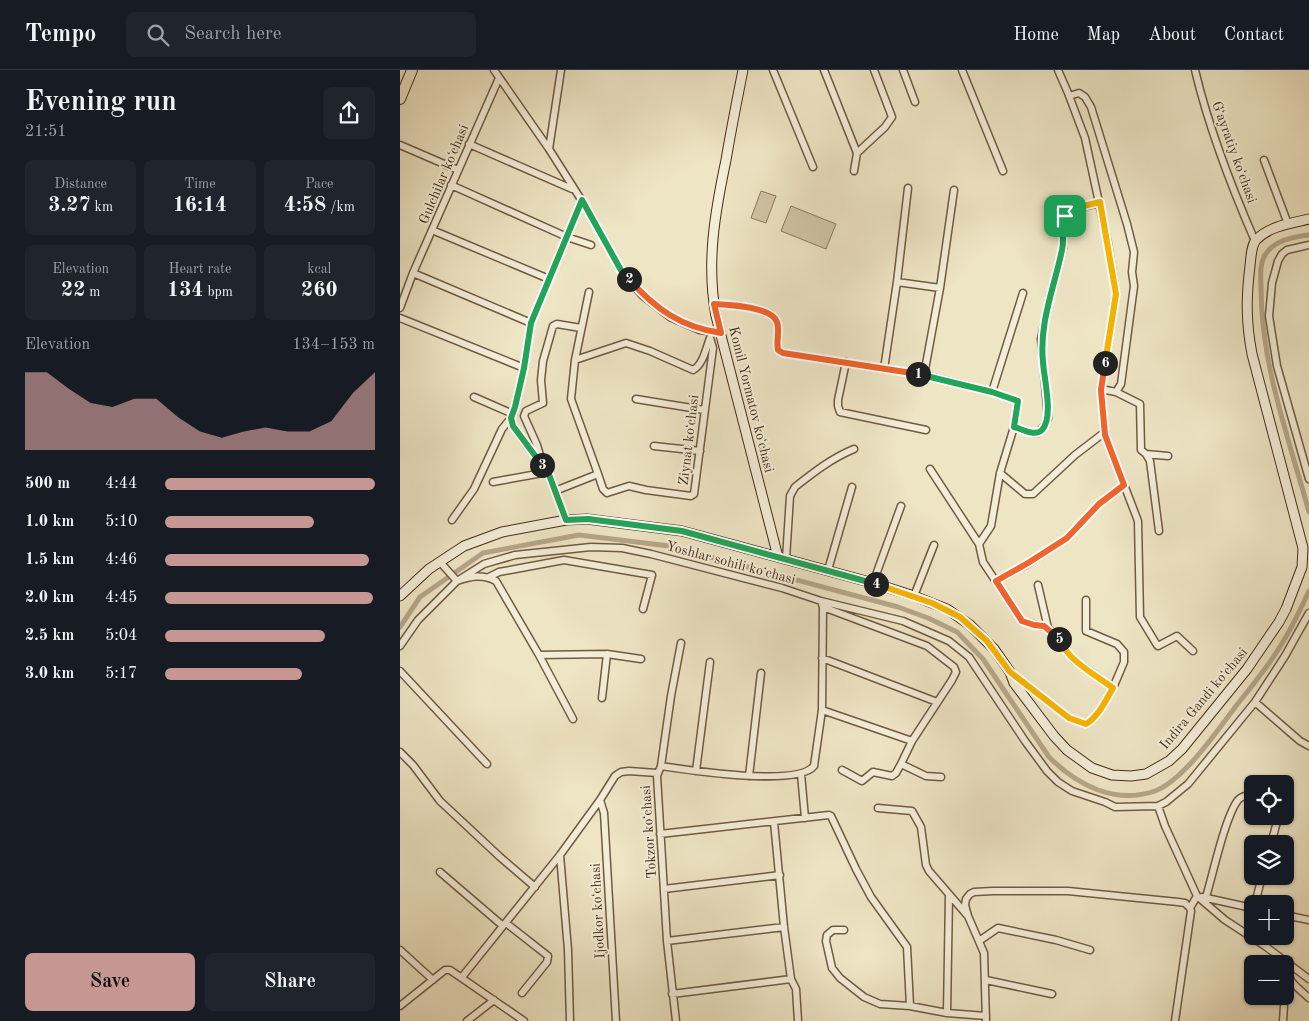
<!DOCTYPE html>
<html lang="en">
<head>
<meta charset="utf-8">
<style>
  :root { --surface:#171b24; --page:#20242c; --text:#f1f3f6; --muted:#9ea1a6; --line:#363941; --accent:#c59692 }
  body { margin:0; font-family:"Old Standard TT",serif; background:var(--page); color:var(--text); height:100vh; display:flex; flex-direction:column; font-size:19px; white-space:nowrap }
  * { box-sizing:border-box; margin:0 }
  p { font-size:16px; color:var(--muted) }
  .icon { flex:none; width:28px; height:28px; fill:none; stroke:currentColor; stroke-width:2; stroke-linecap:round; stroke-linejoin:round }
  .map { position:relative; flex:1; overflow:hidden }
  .panel { display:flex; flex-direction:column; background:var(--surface); width:400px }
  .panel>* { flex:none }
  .fabs { position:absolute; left:844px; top:705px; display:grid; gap:10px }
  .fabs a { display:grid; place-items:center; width:50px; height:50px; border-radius:8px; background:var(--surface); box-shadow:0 1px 4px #0004; font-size:25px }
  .pin { position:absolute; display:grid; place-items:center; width:42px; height:42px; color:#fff; margin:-21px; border-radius:10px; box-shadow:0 2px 8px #0006 }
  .km { position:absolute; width:25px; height:25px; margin:-12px; border-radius:50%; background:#222; color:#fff; font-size:14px; line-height:25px; text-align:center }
  .round { display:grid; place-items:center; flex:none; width:52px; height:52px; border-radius:8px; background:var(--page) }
  .overview { display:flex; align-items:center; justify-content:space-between; height:85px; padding:0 25px }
  h1 { font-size:28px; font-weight:800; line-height:38px }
  .metrics { display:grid; grid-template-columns:repeat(3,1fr); gap:8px; height:85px; padding:5px 25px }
  .metrics div { display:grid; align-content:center; border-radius:8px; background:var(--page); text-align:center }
  .metrics b { font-size:21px; font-weight:800 }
  .metrics small { font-size:14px; font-weight:400 }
  .metrics p { font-size:14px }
  .chart { height:140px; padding:10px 25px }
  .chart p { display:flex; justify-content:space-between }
  .chart svg { width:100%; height:90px; margin-top:5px; fill:var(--accent); opacity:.7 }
  .cta { display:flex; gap:10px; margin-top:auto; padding:10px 25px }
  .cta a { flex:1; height:58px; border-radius:8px; background:var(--accent); color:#111; font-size:20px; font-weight:800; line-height:58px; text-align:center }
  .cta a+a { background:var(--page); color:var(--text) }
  ul { padding:0 25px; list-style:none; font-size:16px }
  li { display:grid; grid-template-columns:80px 60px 1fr; align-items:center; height:38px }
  li i { height:12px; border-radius:6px; background:var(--accent) }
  header { display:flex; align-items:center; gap:30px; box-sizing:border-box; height:70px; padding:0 25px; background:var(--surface); border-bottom:1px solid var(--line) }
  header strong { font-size:24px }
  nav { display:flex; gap:28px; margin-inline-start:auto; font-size:18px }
  .search { width:350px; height:45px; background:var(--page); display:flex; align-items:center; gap:12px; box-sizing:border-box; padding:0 18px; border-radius:8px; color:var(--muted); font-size:19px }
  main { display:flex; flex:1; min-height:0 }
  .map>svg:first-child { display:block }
</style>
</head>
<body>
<header>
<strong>Tempo</strong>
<div class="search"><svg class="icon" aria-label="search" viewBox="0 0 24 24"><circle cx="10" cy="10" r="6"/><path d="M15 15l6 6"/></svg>Search here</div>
<nav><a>Home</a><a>Map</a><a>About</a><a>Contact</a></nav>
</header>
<main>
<section class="panel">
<div class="overview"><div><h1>Evening run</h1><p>21:51</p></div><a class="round"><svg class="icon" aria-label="share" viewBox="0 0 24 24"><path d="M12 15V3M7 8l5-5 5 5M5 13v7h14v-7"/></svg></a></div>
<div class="metrics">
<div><p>Distance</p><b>3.27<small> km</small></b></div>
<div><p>Time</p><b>16:14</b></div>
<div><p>Pace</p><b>4:58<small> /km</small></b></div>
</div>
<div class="metrics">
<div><p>Elevation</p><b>22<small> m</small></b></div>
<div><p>Heart rate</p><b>134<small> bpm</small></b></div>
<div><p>kcal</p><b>260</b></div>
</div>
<div class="chart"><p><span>Elevation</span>134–153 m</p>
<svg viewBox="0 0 160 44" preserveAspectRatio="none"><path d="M0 44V6L10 6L20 14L30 21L40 23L50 19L60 19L70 28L80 35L90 38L100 35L110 33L120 35L130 35L140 30L150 16L160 6V44z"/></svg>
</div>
<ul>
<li><b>500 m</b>4:44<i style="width:100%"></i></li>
<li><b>1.0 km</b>5:10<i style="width:71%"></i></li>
<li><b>1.5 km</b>4:46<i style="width:97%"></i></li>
<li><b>2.0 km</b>4:45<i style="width:99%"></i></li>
<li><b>2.5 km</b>5:04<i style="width:76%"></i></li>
<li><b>3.0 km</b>5:17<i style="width:65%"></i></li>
</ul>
<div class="cta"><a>Save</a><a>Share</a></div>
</section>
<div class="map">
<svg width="909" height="951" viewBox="0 0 909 951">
  <rect width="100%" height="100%" fill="#eee5c5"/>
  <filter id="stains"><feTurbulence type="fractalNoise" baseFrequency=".004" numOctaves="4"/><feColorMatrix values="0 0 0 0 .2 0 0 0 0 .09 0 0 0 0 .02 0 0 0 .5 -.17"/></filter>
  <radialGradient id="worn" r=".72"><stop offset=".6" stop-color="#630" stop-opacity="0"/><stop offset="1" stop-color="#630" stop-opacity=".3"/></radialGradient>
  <path fill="#d1c6a7" stroke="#8c795e" d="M361,121L376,126L366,153L351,148Z
    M391,136L436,154L426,179L381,161Z"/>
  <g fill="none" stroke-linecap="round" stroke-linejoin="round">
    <path stroke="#b5a68a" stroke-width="5" d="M909,165C893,167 874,170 865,185C859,195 861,207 861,218C861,295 889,369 909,442
      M0,557L20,527L83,483L179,465L269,476L498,537L528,548L557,562L583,589L649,687C677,715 715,735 755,721C784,710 817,661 836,636C852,616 868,597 881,575C892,558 900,540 909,521"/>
    <defs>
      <path id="street" d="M94,0L149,79L189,142L222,202L243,226L270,247L300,260L321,263
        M373,0L413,97
        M424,0L457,83L454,101
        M503,0L515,32
        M562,0L603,101
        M658,0L668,23L685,68L708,174L716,224L701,319L705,365L738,451L740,547L757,575L758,576L777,566L793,581
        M795,0C809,59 831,116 855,171
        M669,26L679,23L685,27L691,37L727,154L734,182L732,202L734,216L721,314L716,322L701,319
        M69,74L172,119
        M0,75L58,100
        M149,79L161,0
        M457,83L485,57L492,47L474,0
        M864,90L888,154
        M51,115L167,167L191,175
        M32,160L149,209
        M909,175L887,180L882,184L878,191L872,213L869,246L877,296L909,409
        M13,203L131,253
        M497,212L540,218
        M314,234C328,235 371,236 377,252C380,260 376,271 378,280L383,283L524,305L592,322L618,331L614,357L600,403L591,456L579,474
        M0,238L13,203L99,8
        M0,248L124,298
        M175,290L226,273L250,281L293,300C303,295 306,278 310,268
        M446,292L438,330V336L440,342L526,360
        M484,299L497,212L508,118
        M524,305L540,218L554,120
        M592,322L623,223
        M716,322L740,334L741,380L746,384L750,391L759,461
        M74,327L113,344
        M236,329L304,340
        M614,357L634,363H638L645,355L648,348L641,269L650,227L663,178V152L668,142L675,138L700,133
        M254,376L300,381
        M746,384L768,386
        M142,392L137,375L124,346L126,341L143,333L141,310L143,291L153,256L157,254L181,258
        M530,399L579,474L583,492L622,551L648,558L663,573L667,582L674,590L713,618C706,630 698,647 686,654L669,648L611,603
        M600,403L625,424H633L675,385L705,362
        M198,404L203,419L207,423L229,416L246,420L291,426L294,424L313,278L310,268
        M93,412L148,402
        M155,421L198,404L171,329L175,290L189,222
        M52,450L74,419L102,359L111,348
        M166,450L148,402L125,373L113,356L111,348L115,337L124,298L131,253L182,130
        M386,489L390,426L395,417C414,402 432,388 454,379
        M40,492L57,511C71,506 83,504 96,511L139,585L207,584L202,628
        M428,500L452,417
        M89,507L99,502L164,490L252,505L243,539
        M596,511L629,493L667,468L699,434L724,415
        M473,513L501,436
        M638,515L648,558
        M514,526L534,475
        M686,530V561L717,574L724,582V592L713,618
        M423,537L527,576L554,597L556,602L552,610L512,671L501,694L526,706L541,707
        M909,543L885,586L855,632L788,714L766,732L758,736L765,756L797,826L825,850L865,876L909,909
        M0,576L18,550L57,511L84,494L115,485L191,477L222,478L251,484L382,518L421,531L503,551L549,571L569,587L625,671L647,701L658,712L672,721L705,732L715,737L758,736
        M207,584L241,589
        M139,585L173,649
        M422,588L537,632
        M0,601L87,694
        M855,632L900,671L909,676
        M422,640L512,671
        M0,682L13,695L40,731L100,787L135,817
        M261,696C288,700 397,717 414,696L422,640L423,537L421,531
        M442,700L462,711L473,702L492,706L496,703L501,694
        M296,701L310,592
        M401,704L405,748
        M349,706L361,603
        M200,730L204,743L216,951
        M478,738L512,741L521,757L526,795L529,801L567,845
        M374,752L384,857L391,909L396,919L398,951
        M260,764L429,745L431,746L456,799L471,827L507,877L510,936
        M871,774L878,748
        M160,785L168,880L170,951
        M40,802L103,856
        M264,819L380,805
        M802,827L852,838
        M806,827C813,804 825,747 838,730C842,726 847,725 852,725
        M855,834L862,806
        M885,845L909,850
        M106,853L148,886L147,892L122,923
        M444,860H433L427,865L426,871L432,898L440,908L464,927L480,934L510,936L547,943L586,946
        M267,871L384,857
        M579,871L598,858L656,870L690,880
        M0,880L33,910
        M886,892C887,912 895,915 909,928
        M62,907L160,785L200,730L215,706L221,702L229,701L257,703
        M586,910L652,924
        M272,924L391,909
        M0,936L45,900H50L124,951
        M547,943L549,825
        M67,951L94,930
        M276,951L267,871L257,706L261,696L271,626L281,573
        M586,951L584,883L568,846L565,835L566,829L570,824L574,822L593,821H668L778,832L785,833L790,838
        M775,951L791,841L790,838L797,826
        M883,951L884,936"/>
      <path id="secondary" d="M343,0C337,30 331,60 326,90C315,142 306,193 316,246L378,487
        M0,526L29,499L64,476L102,462L166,450L187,449L282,461L473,513L514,526L547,539L570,555L594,579L610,602L614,613L654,666L667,680L692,698L712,705L731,706L746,704L769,691L782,679L847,599L879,552L886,539L902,497L903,478L852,284C846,252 846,228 850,196C851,188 851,176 856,170C869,156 892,153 909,149"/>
      <path id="primary" d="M0,29L12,0"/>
    </defs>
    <use href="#street" stroke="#705a42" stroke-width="9"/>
    <use href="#secondary" stroke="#462c16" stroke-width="11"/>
    <use href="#primary" stroke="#462c16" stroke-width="12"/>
    <use href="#street" stroke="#f4eed9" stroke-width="6"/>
    <use href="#secondary" stroke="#f4eed9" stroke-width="9"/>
    <use href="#primary" stroke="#eee5c5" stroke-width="10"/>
  </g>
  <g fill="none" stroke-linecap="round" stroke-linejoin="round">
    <defs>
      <path id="split-1" d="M518,304L592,322L618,331L614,357C622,359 635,367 642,360C654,347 644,309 643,292C639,253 654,218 662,180C665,169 660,157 665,146"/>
      <path id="split-2" d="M229,209C255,239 281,257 321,263L314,234C328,235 371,236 377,252C380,260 376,271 378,280L383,283L518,304"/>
      <path id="split-3" d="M142,395L113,356L111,348L115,337L124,298L131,253L182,130L222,202L229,209"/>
      <path id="split-4" d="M142,395L148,402L166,450L188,449L282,461L476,514"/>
      <path id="split-5" d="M476,514L532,533L560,547L587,571L610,602L669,648L686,654C698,647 706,630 713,618C700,608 678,596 668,583C664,579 663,574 659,569"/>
      <path id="split-6" d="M659,569L644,556L634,555L622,551L596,511L628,493L667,468L699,434L724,415L705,365L701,320L705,293"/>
      <path id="split-7" d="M665,146L675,138L700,132L716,224L705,293"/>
    </defs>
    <use href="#split-1" stroke="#fff" stroke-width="10"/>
    <use href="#split-2" stroke="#fff" stroke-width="10"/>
    <use href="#split-3" stroke="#fff" stroke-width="10"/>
    <use href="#split-4" stroke="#fff" stroke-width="10"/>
    <use href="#split-5" stroke="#fff" stroke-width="10"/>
    <use href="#split-6" stroke="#fff" stroke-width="10"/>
    <use href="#split-7" stroke="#fff" stroke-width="10"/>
    <use href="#split-1" stroke="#22a559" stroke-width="6"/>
    <use href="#split-2" stroke="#f0652b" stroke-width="6"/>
    <use href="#split-3" stroke="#22a559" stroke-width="6"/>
    <use href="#split-4" stroke="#22a559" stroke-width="6"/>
    <use href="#split-5" stroke="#f5b400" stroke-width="6"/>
    <use href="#split-6" stroke="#f0652b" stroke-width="6"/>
    <use href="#split-7" stroke="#f5b400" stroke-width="6"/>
  </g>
  <g text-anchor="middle" stroke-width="4" stroke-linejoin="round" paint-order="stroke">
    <g font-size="14" fill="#462c16" stroke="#f4eed9">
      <text transform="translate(835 82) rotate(70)" y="5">Gʻayratiy koʻchasi</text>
      <text transform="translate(43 104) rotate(-67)" y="5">Gulchilar koʻchasi</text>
      <text transform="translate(352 329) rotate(76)" y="5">Komil Yormatov koʻchasi</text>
      <text transform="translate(288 370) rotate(-83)" y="5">Ziynat koʻchasi</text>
      <text transform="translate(331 492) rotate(15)" y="5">Yoshlar sohili koʻchasi</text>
      <text transform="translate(803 628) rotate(-50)" y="5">Indira Gandi koʻchasi</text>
      <text transform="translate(248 762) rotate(-94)" y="5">Tokzor koʻchasi</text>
      <text transform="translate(197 841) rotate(-93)" y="5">Ijodkor koʻchasi</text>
    </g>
  </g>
  <rect width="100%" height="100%" filter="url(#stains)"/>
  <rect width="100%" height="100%" fill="url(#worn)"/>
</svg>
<div class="fabs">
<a><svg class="icon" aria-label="locate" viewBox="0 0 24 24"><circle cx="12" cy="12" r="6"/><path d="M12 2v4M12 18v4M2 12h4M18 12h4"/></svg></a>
<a><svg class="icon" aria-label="layers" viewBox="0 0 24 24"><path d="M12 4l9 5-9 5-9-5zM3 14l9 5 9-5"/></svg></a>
<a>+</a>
<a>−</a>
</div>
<div class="pin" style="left:665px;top:146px;background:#1e9e55"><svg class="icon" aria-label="arrive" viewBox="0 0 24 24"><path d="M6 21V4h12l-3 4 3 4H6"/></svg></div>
<b class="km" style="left:518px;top:304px">1</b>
<b class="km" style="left:229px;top:209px">2</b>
<b class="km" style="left:142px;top:395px">3</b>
<b class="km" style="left:476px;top:514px">4</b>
<b class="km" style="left:659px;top:569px">5</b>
<b class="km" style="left:705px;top:293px">6</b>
</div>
</main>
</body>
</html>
